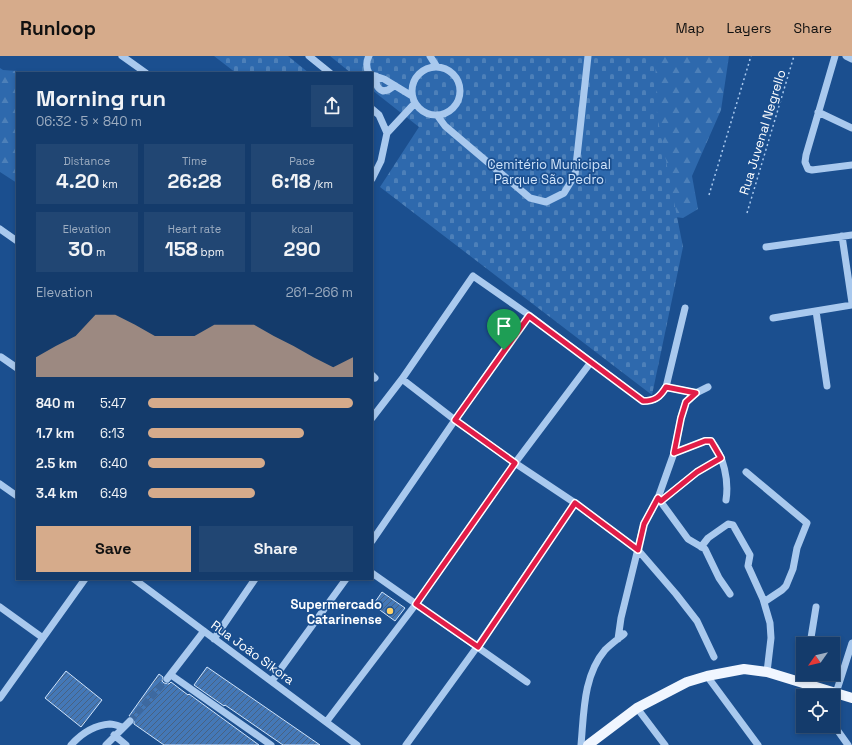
<!DOCTYPE html>
<html lang="en">
<head>
<meta charset="utf-8">
<style>
  :root { --surface:#143b6b; --page:#214673; --text:#f1f3f6; --muted:#9dadc1; --line:#33557e; --accent:#d6ab8b }
  body { margin:0; font-family:"Space Grotesk",sans-serif; background:var(--page); color:var(--text); height:100vh; display:flex; flex-direction:column; font-size:15px; white-space:nowrap }
  * { box-sizing:border-box; margin:0 }
  p { font-size:13px; color:var(--muted) }
  .icon { flex:none; width:22px; height:22px; fill:none; stroke:currentColor; stroke-width:2; stroke-linecap:round; stroke-linejoin:round }
  .map { position:relative; flex:1; overflow:hidden }
  .panel { position:absolute; left:16px; top:16px; width:357px; height:508px; display:flex; flex-direction:column; background:var(--surface); border-radius:0px; box-shadow:0 2px 6px #0003,0 0 0 1px var(--line) }
  .panel>* { flex:none }
  .needle { width:26px; rotate:236deg }
  .tools { position:absolute; left:796px; top:581px; display:grid; gap:8px }
  .tools a { display:grid; place-items:center; width:44px; height:44px; border-radius:0px; background:var(--surface); box-shadow:0 2px 6px #0003,0 0 0 1px var(--line); font-size:20px }
  .pin { position:absolute; display:grid; place-items:center; width:34px; height:34px; color:#fff; margin:-41px -17px; border-radius:50% 50% 50% 0; rotate:-45deg; box-shadow:0 0 4px #0007 }
  .pin .icon { rotate:45deg }
  .round { display:grid; place-items:center; flex:none; width:42px; height:42px; border-radius:0px; background:var(--page) }
  .overview { display:flex; align-items:center; justify-content:space-between; height:68px; padding:0 20px }
  h1 { font-size:22px; font-weight:700; line-height:30px }
  .figures { display:grid; grid-template-columns:repeat(3,1fr); gap:6px; height:68px; padding:4px 20px }
  .figures div { display:grid; align-content:center; border-radius:0px; background:var(--page); text-align:center }
  .figures b { font-size:20px; font-weight:700 }
  .figures small { font-size:11px; font-weight:400 }
  .figures p { font-size:11px }
  .chart { height:112px; padding:8px 20px }
  .chart p { display:flex; justify-content:space-between }
  .chart svg { width:100%; height:72px; margin-top:4px; fill:var(--accent); opacity:.7 }
  .primary-button { display:flex; gap:8px; margin-top:auto; padding:8px 20px }
  .primary-button a { flex:1; height:46px; border-radius:0px; background:var(--accent); color:#111; font-size:16px; font-weight:700; line-height:46px; text-align:center }
  .primary-button a+a { background:var(--page); color:var(--text) }
  ul { padding:0 20px; list-style:none; font-size:13px }
  li { display:grid; grid-template-columns:64px 48px 1fr; align-items:center; height:30px }
  li i { height:10px; border-radius:5px; background:var(--accent) }
  header { display:flex; align-items:center; gap:24px; box-sizing:border-box; height:56px; padding:0 20px; background:var(--accent); color:#111 }
  header strong { font-size:19px }
  nav { display:flex; gap:22px; margin-inline-start:auto; font-size:14px }
  .map>svg:first-child { display:block }
</style>
</head>
<body>
<header>
<strong>Runloop</strong>
<nav><a>Map</a><a>Layers</a><a>Share</a></nav>
</header>
<div class="map">
<svg width="852" height="689" viewBox="0 0 852 689">
  <defs>
    <pattern id="forest-firs" width="22" height="20" patternUnits="userSpaceOnUse"><rect width="22" height="20" fill="#2e69ad"/><path d="M5 1l3.5 6h-7zM16 11l3.5 6h-7z" fill="#4d80b9"/></pattern>
    <pattern id="cemetery-stones" width="16" height="16" patternUnits="userSpaceOnUse"><rect width="16" height="16" fill="#2e69ad"/><path d="M2 7V4a2 2 0 0 1 4 0v3zM10 15v-3a2 2 0 0 1 4 0v3z" fill="#4d80b9"/></pattern>
    <pattern id="building-hatch" width="6" height="6" patternUnits="userSpaceOnUse"><rect width="6" height="6" fill="#4478b7"/><path d="M-1 1l2-2M0 6l6-6M5 7l2-2" fill="none" stroke="#486282"/></pattern>
  </defs>
  <rect width="100%" height="100%" fill="#1b4f8f"/>
  <path fill="url(#forest-firs)" d="M643,0H729L721,54L692,120L698,153L683,162L658,159Z
    M0,12L3,14L46,17H17V127L0,116Z"/>
  <path fill="url(#cemetery-stones)" d="M214,0H288L309,17H236Z
    M330,0H655L657,59L683,191L652,339L380,131L419,71L372,34V17H351Z"/>
  <path fill="url(#building-hatch)" stroke="#cfe3fa" d="M382,536L405,552L395,565L373,549Z
    M207,611L320,689H283L225,649L224,650L194,629Z
    M66,615L102,644L81,671L45,642Z
    M159,618L163,621L162,625L164,627L169,628L171,626L188,639L189,638L259,689H164L134,668V662L129,660Z"/>
  <g fill="none" stroke-linecap="round" stroke-linejoin="round">
    <path stroke="#3d69a0" stroke-width="7" stroke-dasharray="7 3.5" stroke-linecap="butt" d="M130,665L167,623"/>
    <path stroke="#a9c9ee" stroke-width="1.5" stroke-dasharray="2 3" stroke-linecap="butt" d="M709,139L751,0
      M747,157L794,0"/>
    <path stroke="#a9c9ee" stroke-width="7" d="M122,0L146,17
      M309,0L330,17
      M430,0L437,11
      M835,0L806,99L805,106L808,113L812,114L852,109
      M846,0L852,3
      M412 35a24 24 0 1 1 48 0a24 24 0 1 1-48 0Z
      M369,17C366,12 366,5 369,0
      M372,19L384,23L412,40
      M376,20C376,28 376,32 383,35L388,34L394,30
      M372,53L379,59L387,77
      M818,56L852,72
      M437,59L445,70L530,142L546,146L564,137L575,119L588,0
      M372,123L381,105L387,77L415,47
      M0,173L17,185
      M842,180L852,247
      M766,191L852,179
      M816,255L827,330
      M773,262L852,249
      M1,301L17,312
      M372,319L375,322
      M402,323L455,364L515,407L575,447L638,494L676,538L697,565L714,601
      M666,331L685,252
      M372,362L402,323L473,220L529,259L643,345C655,345 660,341 666,331L696,337
      M674,397L705,385H711C724,400 729,425 726,444
      M746,416L807,467L797,492L793,513L786,530L782,534L764,546
      M0,428L17,440
      M658,442L688,483L705,493L719,522L730,538
      M661,445L697,416L721,402
      M372,485L455,364L529,259
      M701,491L708,482L728,468L733,469L750,499L748,510L763,543L770,567L771,582L767,616
      M372,517L527,626
      M134,523L357,689
      M0,551L43,582
      M214,583L255,523
      M618,583L621,562L644,468L658,442L674,397L681,362L686,346L696,337L708,331
      M810,588L816,551
      M804,618L803,626L813,640
      M171,619L271,689
      M707,620L758,689
      M167,623L204,575
      M272,625L346,523
      M836,637L852,587
      M0,642L85,523
      M637,652L665,689
      M327,665L416,548L515,407L591,306
      M833,668L848,689
      M114,679L126,689
      M71,689C81,678 94,669 110,668C114,668 119,670 122,671
      M106,689L130,665
      M406,689L477,591L575,447
      M581,689C584,657 583,620 605,594C611,588 618,583 624,578"/>
    <path stroke="#f0f6ff" stroke-width="10" d="M588,689L637,652L687,626L707,620L744,613L767,616L852,642"/>
  </g>
  <g fill="none" stroke-linecap="round" stroke-linejoin="round">
    <defs>
      <path id="route" d="M529,260L643,345C655,345 660,341 666,331L696,337L686,346L681,362L674,397L705,385H711L721,402L697,416L661,445L658,442L644,468L638,494L575,447L478,591L416,548L515,407L455,364Z"/>
    </defs>
    <use href="#route" stroke="#fff" stroke-width="8"/>
    <use href="#route" stroke="#e11d48" stroke-width="5"/>
  </g>
  <circle fill="#ffd166" stroke="#1b4f8f" stroke-width="1.5" cx="390" cy="555" r="4"/>
  <g text-anchor="middle" stroke-width="3.5" stroke-linejoin="round" paint-order="stroke">
    <g font-size="13" fill="#fff" stroke="#1b4f8f">
      <text transform="translate(762 76) rotate(-73)" y="5">Rua Juvenal Negrello</text>
      <text transform="translate(253 596) rotate(36)" y="5">Rua João Sikora</text>
    </g>
    <g font-size="13" fill="#cfe3fa" stroke="#1b4f8f">
      <text x="549" y="113">Cemitério Municipal<tspan x="549" dy="15">Parque São Pedro</tspan></text>
    </g>
    <g font-size="13" font-weight="bold" fill="#fff" stroke="#1b4f8f" text-anchor="end">
      <text x="382" y="553">Supermercado<tspan x="382" dy="15">Catarinense</tspan></text>
    </g>
  </g>
</svg>
<div class="tools">
<a><svg class="needle" viewBox="-14 -14 28 28"><path d="M0-13l5 13h-10z" fill="#e53935"/><path d="M0 13l5-13h-10z" fill="#9dadc1"/></svg></a>
<a><svg class="icon" aria-label="locate" viewBox="0 0 24 24"><circle cx="12" cy="12" r="6"/><path d="M12 2v4M12 18v4M2 12h4M18 12h4"/></svg></a>
</div>
<div class="pin" style="left:504px;top:294px;background:#1e9e55"><svg class="icon" aria-label="arrive" viewBox="0 0 24 24"><path d="M6 21V4h12l-3 4 3 4H6"/></svg></div>
<section class="panel">
<div class="overview"><div><h1>Morning run</h1><p>06:32 · 5 × 840 m</p></div><a class="round"><svg class="icon" aria-label="share" viewBox="0 0 24 24"><path d="M12 15V3M7 8l5-5 5 5M5 13v7h14v-7"/></svg></a></div>
<div class="figures">
<div><p>Distance</p><b>4.20<small> km</small></b></div>
<div><p>Time</p><b>26:28</b></div>
<div><p>Pace</p><b>6:18<small> /km</small></b></div>
</div>
<div class="figures">
<div><p>Elevation</p><b>30<small> m</small></b></div>
<div><p>Heart rate</p><b>158<small> bpm</small></b></div>
<div><p>kcal</p><b>290</b></div>
</div>
<div class="chart"><p><span>Elevation</span>261–266 m</p>
<svg viewBox="0 0 160 44" preserveAspectRatio="none"><path d="M0 44V32L10 25L20 19L30 6L40 6L50 12L60 19L70 19L80 19L90 12L100 12L110 12L120 19L130 25L140 32L150 38L160 32V44z"/></svg>
</div>
<ul>
<li><b>840 m</b>5:47<i style="width:100%"></i></li>
<li><b>1.7 km</b>6:13<i style="width:76%"></i></li>
<li><b>2.5 km</b>6:40<i style="width:57%"></i></li>
<li><b>3.4 km</b>6:49<i style="width:52%"></i></li>
</ul>
<div class="primary-button"><a>Save</a><a>Share</a></div>
</section>
</div>
</body>
</html>
